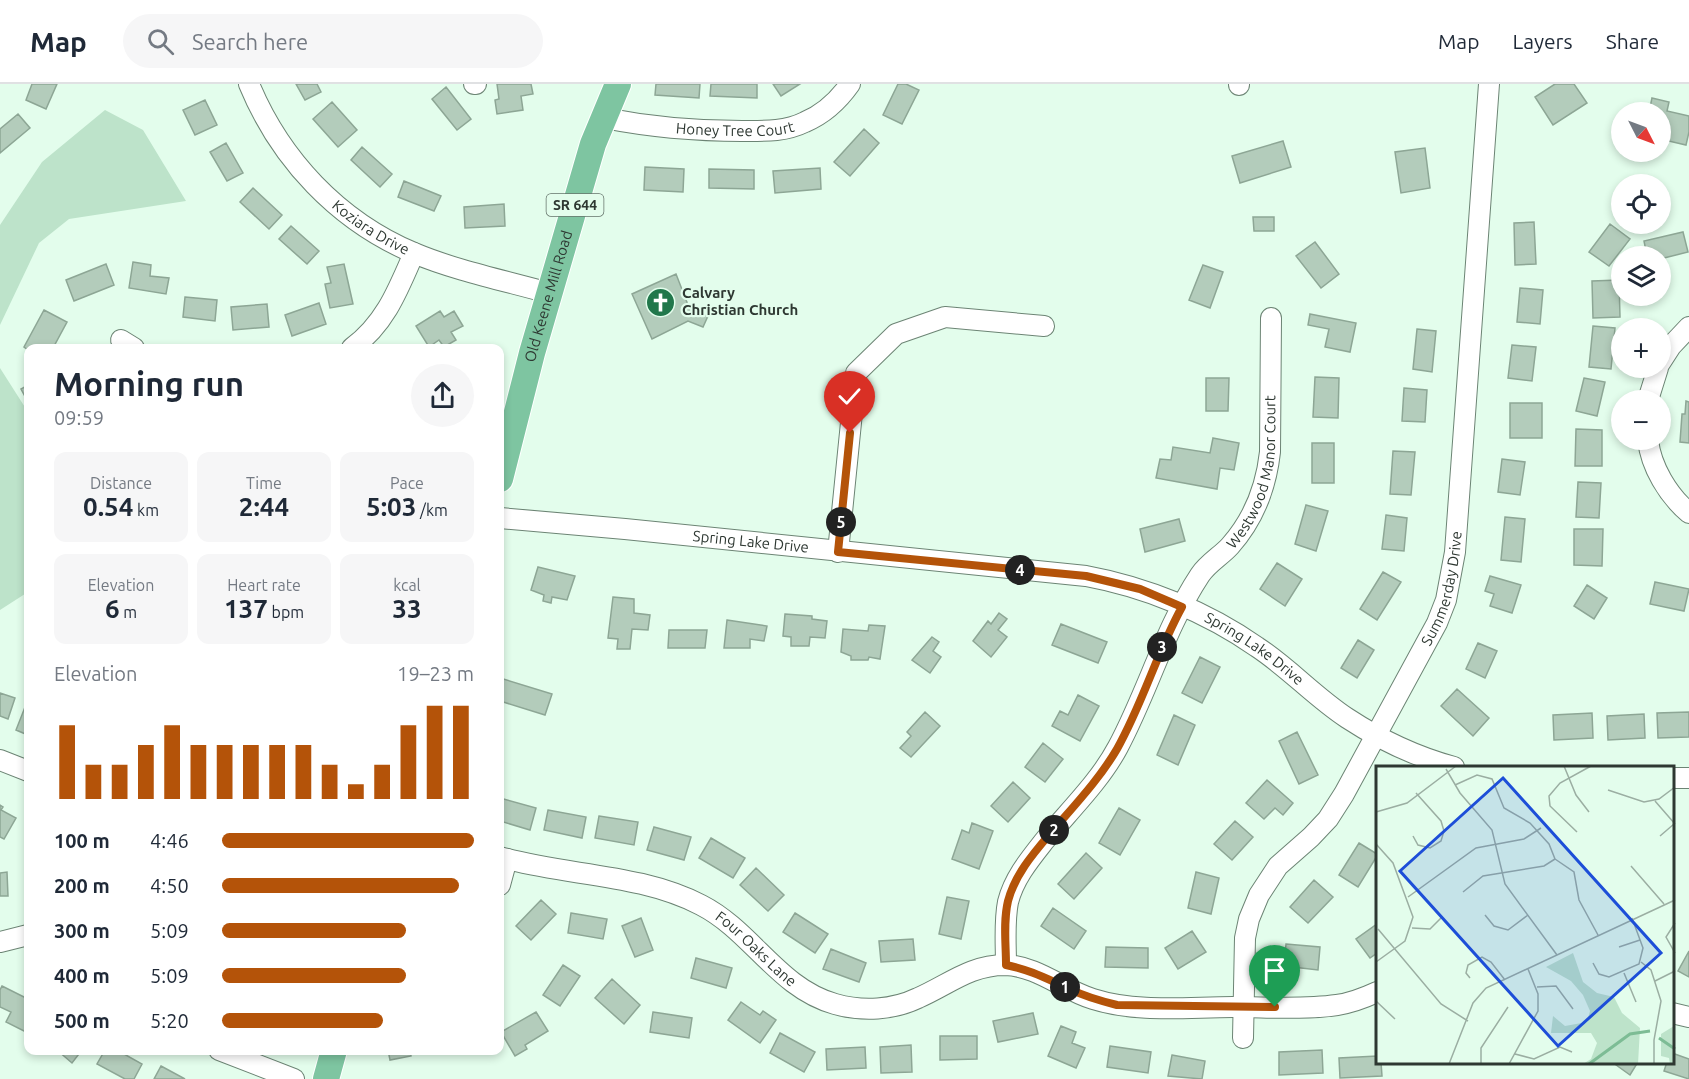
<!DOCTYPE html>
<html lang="en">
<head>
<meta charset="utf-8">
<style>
  :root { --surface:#fff; --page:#f6f6f7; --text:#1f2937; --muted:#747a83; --line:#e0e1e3; --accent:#b45309 }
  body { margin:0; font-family:Ubuntu,sans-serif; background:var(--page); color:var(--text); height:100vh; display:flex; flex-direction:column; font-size:22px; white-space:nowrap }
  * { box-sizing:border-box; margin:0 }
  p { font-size:20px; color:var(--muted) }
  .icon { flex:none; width:33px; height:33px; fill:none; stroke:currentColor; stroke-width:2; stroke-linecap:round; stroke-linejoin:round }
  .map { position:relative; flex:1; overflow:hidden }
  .drawer { position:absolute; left:24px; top:260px; width:480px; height:711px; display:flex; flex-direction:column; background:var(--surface); border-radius:12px; box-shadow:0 3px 9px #0003 }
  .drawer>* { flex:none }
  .needle { width:39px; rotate:132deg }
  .tools { position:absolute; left:1611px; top:18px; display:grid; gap:12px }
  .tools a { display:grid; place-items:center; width:60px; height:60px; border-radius:50%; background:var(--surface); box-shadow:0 3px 9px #0003; font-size:30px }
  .pin { position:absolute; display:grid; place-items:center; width:51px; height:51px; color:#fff; margin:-62px -26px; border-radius:50% 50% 50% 0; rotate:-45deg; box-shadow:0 0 6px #0007 }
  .pin .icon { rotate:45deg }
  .km { position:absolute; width:30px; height:30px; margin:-15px; border-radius:50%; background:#222; color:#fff; font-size:16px; line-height:30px; text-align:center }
  .round { display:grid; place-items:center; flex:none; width:63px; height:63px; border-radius:32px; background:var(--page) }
  .summary { display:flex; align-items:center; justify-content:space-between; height:102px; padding:0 30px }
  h1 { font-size:33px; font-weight:700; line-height:45px }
  .figures { display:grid; grid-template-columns:repeat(3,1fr); gap:9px; height:102px; padding:6px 30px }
  .figures div { display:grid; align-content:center; border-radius:12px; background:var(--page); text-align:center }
  .figures b { font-size:26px; font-weight:700 }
  .figures small { font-size:16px; font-weight:400 }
  .figures p { font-size:16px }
  .chart { height:168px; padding:12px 30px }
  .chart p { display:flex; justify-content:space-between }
  .chart svg { width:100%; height:108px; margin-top:6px; stroke:var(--accent); stroke-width:6 }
  ul { padding:0 30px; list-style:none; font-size:20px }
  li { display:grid; grid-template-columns:96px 72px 1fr; align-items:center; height:45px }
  li i { height:15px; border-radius:8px; background:var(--accent) }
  header { display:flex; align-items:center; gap:36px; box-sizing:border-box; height:84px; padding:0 30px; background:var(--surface); border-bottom:2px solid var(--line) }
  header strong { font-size:28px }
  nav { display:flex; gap:33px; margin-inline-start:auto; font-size:21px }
  .search { width:420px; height:54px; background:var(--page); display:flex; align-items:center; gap:15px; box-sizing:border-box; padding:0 21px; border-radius:33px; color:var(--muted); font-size:22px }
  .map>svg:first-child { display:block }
</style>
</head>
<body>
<header>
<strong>Map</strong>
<div class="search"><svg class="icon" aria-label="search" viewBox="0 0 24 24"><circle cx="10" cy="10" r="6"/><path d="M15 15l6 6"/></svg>Search here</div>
<nav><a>Map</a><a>Layers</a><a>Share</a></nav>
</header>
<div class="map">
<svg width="1689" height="995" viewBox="0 0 1689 995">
  <rect width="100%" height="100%" fill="#e3fdec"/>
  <path fill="#bde3ca" d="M105,26L143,46L186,117L69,135L39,159L0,241V141L42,78Z
    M0,284L28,328V508L0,526Z"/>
  <path fill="#b3ccbb" stroke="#8da695" stroke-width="1.5" d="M32,0H57L46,25L26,16Z
    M296,0H317L321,8L305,16Z
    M497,0H531L533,10L521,12L523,26L497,30L495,16L499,15Z
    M656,0H700L699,14L655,11Z
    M711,0H757V14L710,12Z
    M773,0H800L781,12Z
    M898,0H906L919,6L902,40L883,31Z
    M1555,0H1574L1587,19L1553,41L1535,13Z
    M446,3L471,35L457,46L432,15Z
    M1652,14L1669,18L1667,27L1689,32V48L1686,61L1660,55V28H1649Z
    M205,16L217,41L195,51L183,26Z
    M332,18L357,46L338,63L313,35Z
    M18,30L30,44L0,69V45Z
    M864,45L879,59L850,92L834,78Z
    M1283,57L1291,83L1240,99L1232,72Z
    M226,59L243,89L227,97L210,68Z
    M362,63L392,90L380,103L351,76Z
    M1425,64L1430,104L1401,109L1395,68Z
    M645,83L684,85L683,108L644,106Z
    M820,84L821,105L775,109L773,87Z
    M709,85L754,86V105L709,104Z
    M404,97L441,112L434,127L398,113Z
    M253,104L282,131L269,145L240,118Z
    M504,120L505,142L465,144L464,123Z
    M1253,133H1274V147H1254Z
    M1534,138L1536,180L1515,181L1514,139Z
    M1610,140L1630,155L1609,182L1589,168Z
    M291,142L319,167L307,180L279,155Z
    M1683,148L1688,168L1660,175V172H1647L1644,157Z
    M1315,158L1339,190L1321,204L1296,172Z
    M133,178L151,181L150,192L169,194L166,210L129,204Z
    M106,180L114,201L74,217L66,196Z
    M344,180L353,220L330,224L325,200L331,199L327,183Z
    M1203,181L1223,188L1210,224L1189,216Z
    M676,190L690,226L708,232L703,243L688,237L652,255L632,210Z
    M1619,196L1620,233L1593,234L1592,197Z
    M1520,204L1543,206L1540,240L1517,238Z
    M185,213L217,216L215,237L183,233Z
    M319,219L326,240L292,252L285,231Z
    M267,220L269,243L233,246L231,223Z
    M44,226L67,238L53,264H28V266L24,263Z
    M440,227L444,233L454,227L463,242L451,248L456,256L444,263L439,256L429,263L416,242Z
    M1310,230L1356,239L1350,268L1325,263L1329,245L1308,241Z
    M1593,242L1615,244L1611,285L1589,283Z
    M1417,245L1436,247L1432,288L1413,285Z
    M1512,261L1536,263L1532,297L1508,294Z
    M1315,293L1339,294L1338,334L1313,333Z
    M1206,294H1229L1228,327H1206Z
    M1584,294L1605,298L1597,332L1576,327Z
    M28,301V318L21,305Z
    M1404,304L1427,306L1425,338L1402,337Z
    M1686,317L1689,318V359L1680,358L1682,330H1685Z
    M1510,319H1542V354H1510Z
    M1576,345L1602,346V382H1575Z
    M1213,354L1239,359L1234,386L1220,384L1217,405L1156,394L1160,375L1171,376L1173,363L1210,369Z
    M1312,359H1334V399H1312Z
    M1393,367L1415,368L1411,411L1390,410Z
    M1502,375L1525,378L1520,411L1498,408Z
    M1578,398L1601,399L1599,434L1576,433Z
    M1306,421L1328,427L1316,467L1295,460Z
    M1386,431L1407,434L1404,467L1382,465Z
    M1505,433L1525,435L1521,478L1501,476Z
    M1179,435L1185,457L1145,468L1140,445Z
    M1574,445H1603L1602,482L1574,481Z
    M1277,479L1302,495L1285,522L1260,505Z
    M538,483L575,492L567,516L552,513L551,519L543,517L544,511L531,506Z
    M1383,488L1401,498L1377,536L1360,525Z
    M1490,492L1521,501L1512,529L1490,522L1494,510L1485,507Z
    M1655,498L1689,505L1684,527L1650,520Z
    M1587,501L1607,514L1594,535L1574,522Z
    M613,513L634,515V529L650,531L648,546L632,545L630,565H617L618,555L608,554Z
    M999,529L1007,535L998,546L1007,553L991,573L973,557L988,537L991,540Z
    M785,530L812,532V535L827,537L825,554L810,553L809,562H791V553L783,552Z
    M727,536L767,542L764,557L750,555V564H724Z
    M1061,540L1107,558L1098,579L1052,561Z
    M869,541L885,542L880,575L869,573L868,576H851V572L841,568L843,545L868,547Z
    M669,546H707L705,564H668Z
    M932,553L939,558L933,567L941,573L930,589L912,576Z
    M1358,556L1374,566L1357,594L1341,584Z
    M1478,559L1497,567L1485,594L1466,585Z
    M1200,573L1220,583L1202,619L1182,609Z
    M500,594L552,610L545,631L500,617Z
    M1457,605L1489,634L1473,652L1441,622Z
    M0,609L15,614L8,635L0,632Z
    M1078,611L1099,622L1080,657L1052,642L1060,627L1068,631Z
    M27,618L28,619V651L16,646Z
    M925,628L940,642L911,673L900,664L911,652L907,648Z
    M1689,628V653L1658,654L1657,629Z
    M1592,629L1593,654L1554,656L1553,631Z
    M1644,630L1645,654L1608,656L1607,632Z
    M1174,631L1195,641L1178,681L1157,671Z
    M1297,648L1318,691L1299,700L1279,657Z
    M1043,659L1063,675L1045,698L1025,683Z
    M1267,696L1293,719L1283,731L1275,724L1264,735L1246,719Z
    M1013,698L1030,714L1008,738L991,722Z
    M500,714L536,724L530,746L500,737Z
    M0,721L3,723L1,726L16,734L4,755L0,753Z
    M1119,724L1140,736L1120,771L1099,759Z
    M548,726L586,733L582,754L544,746Z
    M599,732L638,738L634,761L595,754Z
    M1235,737L1253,753L1232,776L1214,760Z
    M972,739L993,747L979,785L952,775L962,746L969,749Z
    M654,743L691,753L684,776L647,766Z
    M711,754L745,774L733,794L699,774Z
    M1359,759L1377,770V772L1358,803L1339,791Z
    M1086,769L1102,784L1074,815L1058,800Z
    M756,784L784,811L768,827L740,801Z
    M7,788L8,812H0V789Z
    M1196,788L1219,794L1211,830L1188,824Z
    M1314,796L1333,813L1308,839L1290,823Z
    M947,813L969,817L961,855L939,850Z
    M541,816L556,830L531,856L516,842Z
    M1053,824L1086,847L1074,865L1041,842Z
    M571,829L607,835L603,855L568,849Z
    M795,829L828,850L815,869L783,848Z
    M641,834L653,866L635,873L622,842Z
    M1377,840V869L1370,874L1356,855Z
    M1192,847L1206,868L1178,885L1165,864Z
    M913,855L915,876L881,878L879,857Z
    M1286,860L1320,863L1318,886L1284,882Z
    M1106,863L1148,864V884L1105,883Z
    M831,865L866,879L859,898L823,885Z
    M1689,867V893L1678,887Z
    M696,874L732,884L726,904L691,894Z
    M563,881L580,892L560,922L543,911Z
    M612,895L640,921L624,940L595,914Z
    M2,902L28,915V949L6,938L11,928L0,923V906Z
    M741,918L760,931L763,927L776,936L760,959L728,936Z
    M536,928L548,947L525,961L527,965L515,972L501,948Z
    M653,928L692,934L689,954L650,948Z
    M1033,929L1038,950L998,958L993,937Z
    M1061,942L1076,948L1072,959L1085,964L1076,984L1048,972Z
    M780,949L815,968L804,988L770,969Z
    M940,952H977V975L940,976Z
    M911,961L912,988L881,989L880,963Z
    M1110,962L1151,968L1148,989L1107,983Z
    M865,963L866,984L827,986L826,965Z
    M57,966H82L72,979Z
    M105,966H117L142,980L134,995H125L97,980Z
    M388,966H410L411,972L390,976Z
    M1322,966L1323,989L1279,991V968Z
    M1672,969L1689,975V995L1664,987L1667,978H1672Z
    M1172,971L1205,977L1202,995L1168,992Z
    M1377,972V978H1381L1382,992L1340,994L1339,974Z
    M1612,978H1638L1630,991Z
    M161,982L185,995H154Z"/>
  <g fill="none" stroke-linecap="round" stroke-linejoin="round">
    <defs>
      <g id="minor">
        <path id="s1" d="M249,0C280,75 338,137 414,169C454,186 506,197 549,209"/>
        <path d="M474,0H476"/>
        <path d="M1239,0V1"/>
        <path id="s2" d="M604,34C650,43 695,47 742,47C763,47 785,48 805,38C824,30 838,17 850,0"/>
        <path d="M121,256L134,264"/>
        <path d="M352,264C385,240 398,206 414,169"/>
        <path d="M1660,279L1671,262L1689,243"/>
        <path d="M1648,316L1658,284"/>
        <path d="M1648,356C1651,383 1668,411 1689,429"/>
        <path id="s3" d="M500,434L625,445L1086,492C1146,503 1207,528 1257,563C1289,584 1315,613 1347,634C1379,655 1417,673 1454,683"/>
        <path d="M838,468L856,289L896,250L945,233L1044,242"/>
        <path d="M0,676L28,687"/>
        <path d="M1672,694H1689"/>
        <path id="s4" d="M500,773C565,792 639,789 701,821C752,847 778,904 835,920C863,928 893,926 918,914C948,901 970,881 1005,881C1038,882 1063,906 1093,915C1137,929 1187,923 1233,923C1267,923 1303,926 1337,921C1351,919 1364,914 1377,908"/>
        <path d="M500,801L507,775"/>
        <path d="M0,858L28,851"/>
        <path id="s5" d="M1006,881C1006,861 1004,838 1008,818C1014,794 1030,775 1045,756C1070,726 1100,697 1118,663C1148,607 1165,544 1200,491C1208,479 1221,472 1230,462C1254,435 1266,404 1270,368L1271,234"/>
        <path d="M1672,929L1689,933"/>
        <path id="s6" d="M1243,954L1245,854L1249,835L1259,811L1278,782L1311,753L1328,735L1344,710L1437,539L1446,516L1455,468L1489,0"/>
        <path d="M219,966L294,995"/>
      </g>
      <g id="major">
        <path id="s7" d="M500,395L532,269L593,60L618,0"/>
        <path d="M326,995L334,966"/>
      </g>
    </defs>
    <use href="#minor" stroke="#6c8474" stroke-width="22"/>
    <use href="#major" stroke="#fff" stroke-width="28"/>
    <use href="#minor" stroke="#fff" stroke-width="20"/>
    <use href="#major" stroke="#7ec5a1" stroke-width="26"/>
  </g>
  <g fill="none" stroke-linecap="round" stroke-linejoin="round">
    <defs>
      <path id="route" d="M850,349L838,468L1086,492L1140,505L1182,523C1157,568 1143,619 1117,665C1099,696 1072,724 1049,751C1032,771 1015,791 1008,817C1003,838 1006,860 1006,881C1031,886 1049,896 1072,906C1086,913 1101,917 1117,921L1275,923"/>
    </defs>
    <use href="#route" stroke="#fff" stroke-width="12"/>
    <use href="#route" stroke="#b45309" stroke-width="8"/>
  </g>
  <defs>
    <symbol id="church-disc" viewBox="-11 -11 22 22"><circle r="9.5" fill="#21774b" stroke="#e3fdec"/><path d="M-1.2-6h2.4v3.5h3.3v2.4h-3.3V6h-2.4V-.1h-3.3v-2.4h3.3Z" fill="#fff"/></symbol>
  </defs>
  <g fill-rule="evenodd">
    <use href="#church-disc" x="644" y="202" width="33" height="33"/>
  </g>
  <g text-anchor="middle" stroke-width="4.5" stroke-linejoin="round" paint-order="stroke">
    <rect fill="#e3fdec" stroke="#64736a" stroke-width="1.5" x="546.5" y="110" width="57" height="22" rx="4.5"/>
    <g font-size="14" font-weight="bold" fill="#2e3832">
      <text x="575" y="126">SR 644</text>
    </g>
    <g font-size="15" fill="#2e3832" stroke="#e3fdec">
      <text dy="5" stroke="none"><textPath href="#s2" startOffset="132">Honey Tree Court</textPath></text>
      <text dy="5" stroke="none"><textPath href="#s1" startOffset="192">Koziara Drive</textPath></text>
      <text dy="5" stroke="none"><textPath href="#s7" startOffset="189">Old Keene Mill Road</textPath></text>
      <text dy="5" stroke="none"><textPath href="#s5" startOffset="567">Westwood Manor Court</textPath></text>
      <text dy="5" stroke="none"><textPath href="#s3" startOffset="252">Spring Lake Drive</textPath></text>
      <text dy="5" stroke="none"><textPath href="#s6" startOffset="508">Summerday Drive</textPath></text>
      <text dy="5" stroke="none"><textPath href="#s3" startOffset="774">Spring Lake Drive</textPath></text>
      <text dy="5" stroke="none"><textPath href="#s4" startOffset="278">Four Oaks Lane</textPath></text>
    </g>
    <g font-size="15" font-weight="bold" fill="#2e3832" stroke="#e3fdec" text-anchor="start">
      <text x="682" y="214">Calvary<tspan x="682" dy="17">Christian Church</tspan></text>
    </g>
  </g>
  <g transform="translate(1376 682)">
    <rect width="298" height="298" fill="#e3fdec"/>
    <path d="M197,187L207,216L221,227L238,231L246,247L264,262L262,298H207L215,293L221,277L215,267H175L177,250L189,260L211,256L214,245L207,229L195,215L170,201ZM298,260V298H294L293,292L285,290V268Z" fill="#bde3ca"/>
    <path fill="none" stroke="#7dbc95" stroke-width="3" d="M283,272L299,283M213,298L254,268L274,265"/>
    <path fill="none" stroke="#9baea2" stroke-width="1.5" d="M188,0L200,29L213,46M70,3L84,27L116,64L129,118L181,189M79,19L101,9L116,13L128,42L154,57L173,78L179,93M232,24L268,36L283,33L299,21M279,35L299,58M0,46L31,37L80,0M201,66L174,40L173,30L184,17L215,0M37,70L42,79L54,82L65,75L68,65L65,55L40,27M284,70L298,58M0,78L17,97L37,151L29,175L0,196M179,93L198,106L203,134L222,169M255,100L288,138M87,126L107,110L168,100L179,93M32,131L100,82L148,73L165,62M109,149L118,160L132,164L152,149M299,157L290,171L299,187M36,162L54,163L66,151M2,163L65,238L92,255M243,181L264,174M265,196L275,204L285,235L278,274V298M217,197L223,208L233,211L263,198L267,182L256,152M248,207L260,236M94,212L90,207L92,199L106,191L115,196L129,214M279,215L299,205M161,221L180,220L197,243M0,235L19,253M139,288L158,293L184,281L196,286M73,298L97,237L110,222L299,134M105,298V282L132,241M133,298L162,245V228L152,203"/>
    <path fill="#1d4ed8" fill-opacity="0.15" stroke="#1d4ed8" stroke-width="3" d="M127,12L285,187L182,280L24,105Z"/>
    <rect width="298" height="298" fill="none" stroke="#2e3832" stroke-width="3"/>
  </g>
</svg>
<div class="tools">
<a><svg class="needle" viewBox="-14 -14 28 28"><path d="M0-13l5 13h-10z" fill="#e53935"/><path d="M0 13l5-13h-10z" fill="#747a83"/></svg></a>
<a><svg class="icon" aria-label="locate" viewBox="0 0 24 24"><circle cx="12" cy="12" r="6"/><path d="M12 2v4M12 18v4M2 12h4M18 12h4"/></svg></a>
<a><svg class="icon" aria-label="layers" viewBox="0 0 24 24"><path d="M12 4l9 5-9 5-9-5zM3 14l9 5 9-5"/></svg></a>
<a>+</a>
<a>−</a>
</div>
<div class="pin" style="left:1275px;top:923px;background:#1e9e55"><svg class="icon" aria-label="arrive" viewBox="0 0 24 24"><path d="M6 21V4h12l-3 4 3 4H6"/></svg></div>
<div class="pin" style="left:850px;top:349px;background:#d93025"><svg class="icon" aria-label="check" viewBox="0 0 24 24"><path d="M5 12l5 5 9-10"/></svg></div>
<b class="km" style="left:1065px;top:903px">1</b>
<b class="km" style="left:1054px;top:746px">2</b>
<b class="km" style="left:1162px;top:563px">3</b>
<b class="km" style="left:1020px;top:486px">4</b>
<b class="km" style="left:841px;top:438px">5</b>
<section class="drawer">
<div class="summary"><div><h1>Morning run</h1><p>09:59</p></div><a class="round"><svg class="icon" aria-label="share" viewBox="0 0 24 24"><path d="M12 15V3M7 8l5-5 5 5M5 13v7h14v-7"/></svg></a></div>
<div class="figures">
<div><p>Distance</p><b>0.54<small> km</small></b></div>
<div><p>Time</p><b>2:44</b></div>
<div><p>Pace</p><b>5:03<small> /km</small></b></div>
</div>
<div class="figures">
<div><p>Elevation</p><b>6<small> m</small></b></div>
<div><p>Heart rate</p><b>137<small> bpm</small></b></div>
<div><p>kcal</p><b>33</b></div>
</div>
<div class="chart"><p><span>Elevation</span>19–23 m</p>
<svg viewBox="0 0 160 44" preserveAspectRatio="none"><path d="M5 44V14M15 44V30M25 44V30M35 44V22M45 44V14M55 44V22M65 44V22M75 44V22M85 44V22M95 44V22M105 44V30M115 44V38M125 44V30M135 44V14M145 44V6M155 44V6"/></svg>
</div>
<ul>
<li><b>100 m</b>4:46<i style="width:100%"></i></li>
<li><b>200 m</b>4:50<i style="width:94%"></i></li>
<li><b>300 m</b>5:09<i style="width:73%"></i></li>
<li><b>400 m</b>5:09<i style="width:73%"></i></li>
<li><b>500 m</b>5:20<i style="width:64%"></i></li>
</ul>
</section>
</div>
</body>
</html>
